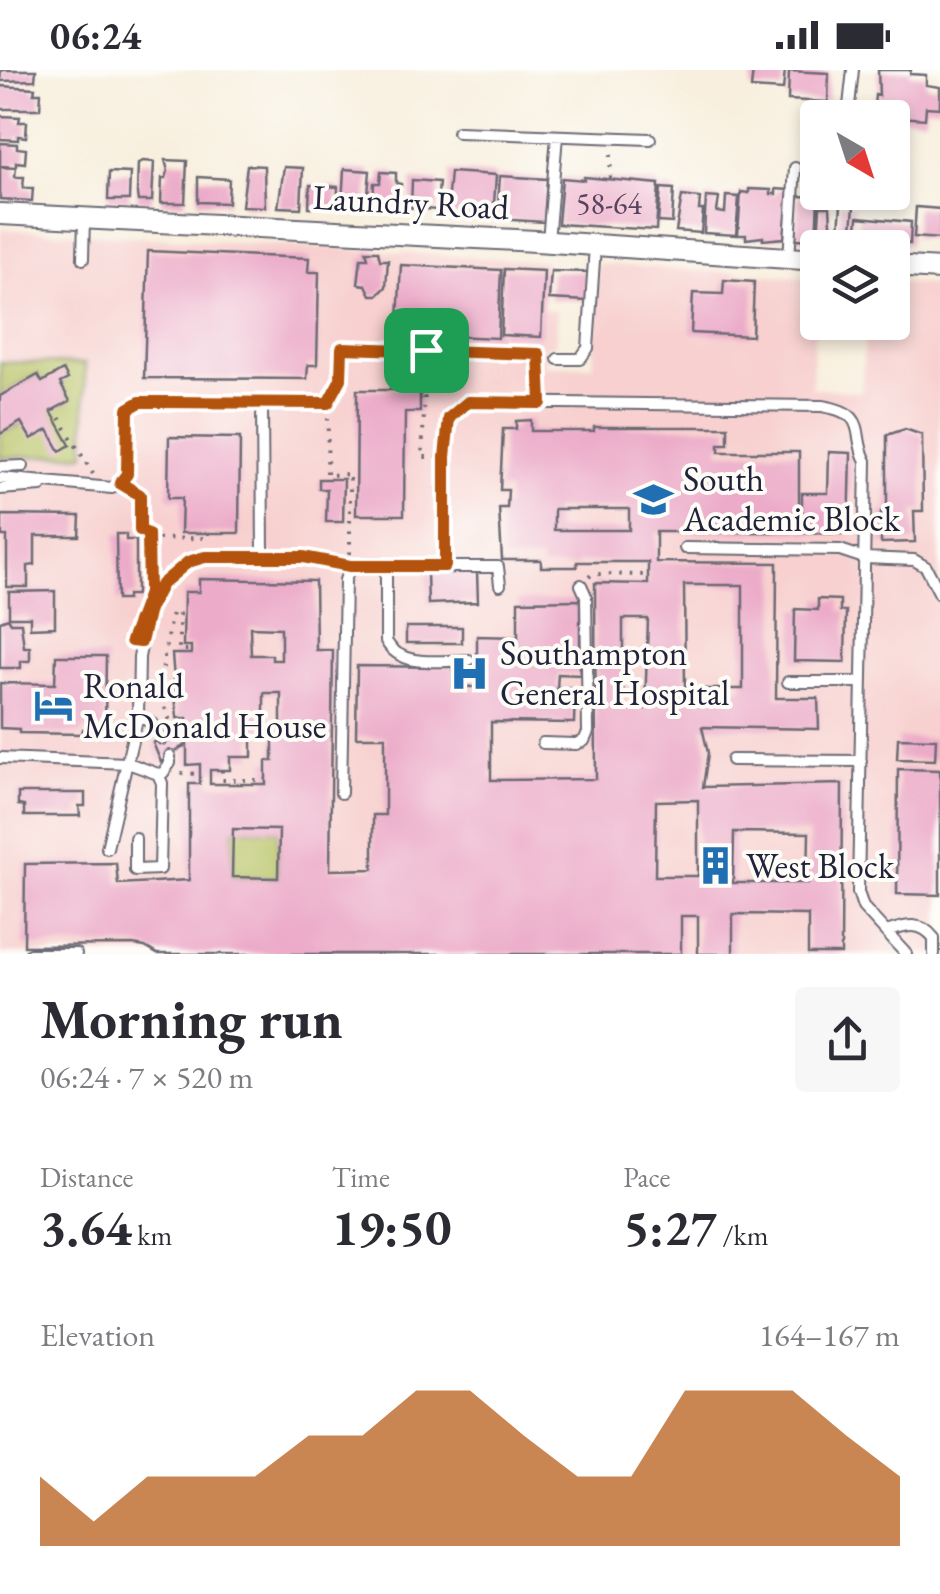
<!DOCTYPE html>
<html lang="en">
<head>
<meta charset="utf-8">
<style>
  :root { --surface:#fff; --page:#f7f7f7; --text:#2b2b33; --muted:#7c7c81; --accent:#b45309 }
  body { margin:0; font-family:"EB Garamond",serif; background:var(--page); color:var(--text); height:100vh; display:flex; flex-direction:column; font-size:38px; white-space:nowrap }
  * { box-sizing:border-box; margin:0 }
  p { font-size:32px; color:var(--muted) }
  .icon { flex:none; width:55px; height:55px; fill:none; stroke:currentColor; stroke-width:2; stroke-linecap:round; stroke-linejoin:round }
  .map { position:relative; height:884px; overflow:hidden }
  .side { display:flex; flex-direction:column; background:var(--surface); flex:1 }
  .side>* { flex:none }
  .needle { width:65px; rotate:141deg }
  .controls { position:absolute; left:800px; top:30px; display:grid; gap:20px }
  .controls a { display:grid; place-items:center; width:110px; height:110px; border-radius:10px; background:var(--surface); box-shadow:0 5px 15px #0003; font-size:50px }
  .pin { position:absolute; display:grid; place-items:center; width:85px; height:85px; color:#fff; margin:-42px; border-radius:20px; box-shadow:0 5px 15px #0006 }
  .round { display:grid; place-items:center; flex:none; width:105px; height:105px; border-radius:10px; background:var(--page) }
  .headline { display:flex; align-items:center; justify-content:space-between; height:170px; padding:0 40px }
  h1 { font-size:55px; font-weight:700; line-height:75px }
  .figures { display:grid; grid-template-columns:repeat(3,1fr); gap:15px; height:170px; padding:10px 40px }
  .figures div { display:grid; align-content:center }
  .figures b { font-size:50px; font-weight:700 }
  .figures small { font-size:28px; font-weight:400 }
  .figures p { font-size:28px }
  .chart { height:280px; padding:20px 40px }
  .chart p { display:flex; justify-content:space-between }
  .chart svg { width:100%; height:180px; margin-top:10px; fill:var(--accent); opacity:.7 }
  .status { display:flex; justify-content:space-between; align-items:center; height:70px; padding:0 50px; background:var(--surface); direction:ltr }
  .status svg { height:28px; fill:currentColor }
  .map>svg:first-child { display:block }
</style>
</head>
<body>
<div class="status"><b>06:24</b><svg viewBox="0 0 49 12"><path d="M0 12V9h3v3zM5 12V6h3v6zM10 12V3h3v9zM15 12V0h3v12zM26 1h20v11H26zM47 4h2v5h-2z"/></svg></div>
<div class="map">
<svg width="940" height="884" viewBox="0 0 940 884">
  <rect width="100%" height="100%" fill="#fdfcf7"/>
  <filter id="ink" filterUnits="userSpaceOnUse"><feTurbulence type="fractalNoise" baseFrequency=".01" numOctaves="2"/><feDisplacementMap in="SourceGraphic" scale="20" xChannelSelector="R" yChannelSelector="G"/><feConvolveMatrix kernelMatrix="1 2 1 2 8 2 1 2 1" color-interpolation-filters="sRGB"/></filter>
  <filter id="wash" filterUnits="userSpaceOnUse"><feTurbulence type="fractalNoise" baseFrequency=".0048" numOctaves="4" result="noise"/><feDisplacementMap in="SourceGraphic" scale="40" xChannelSelector="R" yChannelSelector="G"/><feGaussianBlur stdDeviation="2.25" result="paint"/><feColorMatrix in="noise" values="0 0 0 0 0 0 0 0 0 0 0 0 0 0 0 0 0 1.4 0 .05"/><feComposite in="paint" operator="in"/></filter>
  <g filter="url(#wash)">
    <rect width="100%" height="100%" fill="#f8efde"/>
    <path fill="#f7d0cf" d="M0,159L546,191L543,239L557,240L555,275L545,276V296H593L598,194L817,208L812,318L861,322L866,253L892,252L893,212L940,215V884H0Z"/>
    <path fill="#b7c365" stroke="#6c7250" stroke-width="2.5" d="M0,292L85,294V384L0,388V364L69,331L60,313L67,309L42,312L37,305L0,326Z
      M233,759L279,760L278,808L232,807Z"/>
    <g id="blocks">
      <path fill="#ecacc9" fill-rule="evenodd" d="M1,0H36L35,10L0,11Z
        M753,0H785L783,20L751,18Z
        M878,0H911L910,4L926,5V15L940,17V38L926,37L925,49L901,47V54L892,53V48H873L875,25L879,26Z
        M789,1L829,3L828,32L788,30Z
        M0,16L35,18L34,23H41L40,39H0Z
        M0,46L20,47L19,52H27L26,67L18,66V70L0,69Z
        M0,73L17,74V78L26,79L25,93L16,92V97L0,96Z
        M165,90L187,91L185,133H161L162,108H166L168,101Z
        M143,91L154,92L152,131H138L137,124L138,93Z
        M247,95L264,96L265,137L242,136Z
        M0,97L16,98L15,107H24L23,118H33L32,131L0,129Z
        M284,97L303,98L301,138L278,137Z
        M344,99L370,101L367,136L342,134Z
        M109,102L130,103L129,130H108Z
        M381,102L396,103V113L401,114L399,138L373,136L374,113H380Z
        M450,102L496,105L493,149L446,146Z
        M500,106L547,109L544,152L497,149Z
        M198,107L229,109L228,133L198,132Z
        M584,107L659,114L656,160L558,154L562,108L584,110Z
        M412,110L439,112L437,140L411,138Z
        M310,115L338,117L337,138L309,137Z
        M661,118L674,119L672,153L658,152Z
        M749,119L771,120V124H776V119L789,120L784,168L763,170V167L746,169V165H738L741,122L749,123Z
        M682,126L700,128L699,140H703L701,163L676,161Z
        M726,126L739,127L736,165L704,163L706,127L719,128L717,142L725,143Z
        M798,126L818,127L816,170L796,169Z
        M841,135L854,136L851,172L838,171Z
        M820,137H830L832,171L818,170Z
        M916,137L940,139V169L914,167Z
        M858,147L911,152L910,174L856,171Z
        M148,181L309,188L308,202H319L317,295H308L307,309L144,308Z
        M366,181H378L380,190H388L386,217L378,225H371L366,215L358,214L361,188H368Z
        M401,195L501,200L498,268L427,265V271L397,269Z
        M504,199L544,201L541,267L501,265Z
        M551,201L589,202L587,231L549,229Z
        M724,210L754,212L752,266L691,263L693,223L723,224Z
        M63,300L68,309L60,313L70,331L51,341L70,375L60,381L48,360L31,369L21,352L0,364V326L38,305L42,312Z
        M357,320H420V342H405L404,445H356Z
        M531,350V361H594V357H728V374H719V382H799V462H656V492L777,493L776,628H818L819,659L702,657L708,683L703,717L842,714L841,884H808V845L733,844V884H698V846H681V884H157L145,877L133,875L24,876L25,794L116,793L118,814L189,810V714H200V694L187,695V674L161,692L153,673L187,658V648H177L172,584H191V576H183L184,522H199V509L315,511L316,580H333L330,800L373,799V745H385V667H356L357,596L453,597V617H477V566L518,567V531L580,530V605L558,604L557,618L575,619L574,653L491,652V710L596,709L595,513L648,514V492H577V497H541V490H502L499,438H507L508,420H500L503,359H516V351ZM554,439H629V460H554ZM684,515H743V619H685ZM623,549H648L645,639L623,638ZM250,557L281,558V590H272V585H251ZM264,623H281V669H273V691H266V714H210V700H230V687H252V657H264ZM698,730V806H655L656,731ZM233,759L279,760L278,808L232,807ZM734,762L809,763L808,813H733Z
        M905,359L922,365L923,441H914L915,472L881,473V442H887V365Z
        M169,367L240,368L239,463H181L182,428H168Z
        M829,382L851,383L849,464L802,463V423H828Z
        M319,409H344L343,452H326L327,419H319Z
        M2,445L80,446L79,466H35V495L28,496V517H7V466H2Z
        M116,464H126V470H136V525H127V530H117Z
        M477,502L478,532L428,534L427,504Z
        M55,521V557L30,558V547H9V522Z
        M818,529L840,530V541H846L845,592L794,591L795,539L818,540Z
        M8,548L11,553H21L24,577H30V591H21V598H0V551Z
        M406,557H462V573H406Z
        M56,586H106L105,659H83L82,664L19,663V659L0,658V613L55,614Z
        M898,668L936,669L935,690L897,689Z
        M898,699L940,700V825L897,824Z
        M18,723H85V736H79L80,746H24V736L18,735Z"/>
    </g>
  </g>
  <g filter="url(#ink)">
    <use href="#blocks" fill-opacity="0" stroke="#6d6a74" stroke-width="2.5"/>
    <g fill="none" stroke-linecap="round" stroke-linejoin="round">
      <defs>
        <path id="lane" d="M848,45L853,0
          M458,62L650,69
          M548,171L557,66
          M789,188L795,98
          M83,189L84,148
          M558,289H580L588,278L595,176
          M262,332L263,487
          M0,397L23,396
          M0,408L112,418L127,405V345L133,334L163,332L328,333L341,309L342,277L539,284L541,333
          M0,419L41,416
          M685,478L840,480L864,488L914,490L926,497L940,524
          M386,496V571C401,599 441,590 469,590
          M445,496L446,358L457,339L468,332L822,336C871,344 851,364 866,391L858,822L863,837L906,884
          M788,612H862
          M138,645L153,654L162,669
          M543,673L576,674L584,671L588,662L586,526L581,515
          M0,688L128,693L158,704
          M732,690L861,691
          M158,704L163,703L170,693V686
          M341,723L345,510L350,497
          M135,768V800L160,799L162,713L158,704
          M107,778L138,645L139,587L145,557L155,527L172,504L188,493L205,487H303L350,497H498L500,515
          M886,862C905,856 920,850 934,868V884
          M30,884H76"/>
        <path id="street" d="M0,144L536,171L818,190
          M892,196L940,199"/>
      </defs>
      <use href="#lane" stroke="#6d6a74" stroke-width="14"/>
      <use href="#street" stroke="#6d6a74" stroke-width="24"/>
      <path stroke="#6d6a74" stroke-width="4" stroke-dasharray="2.5 8" stroke-linecap="butt" d="M610,108L611,83
        M426,295L422,387H435
        M54,339L93,404
        M328,348L327,405L350,404V485
        M132,420L140,425V460L148,464L149,510
        M148,469L208,468V463
        M589,507L592,504L648,505
        M469,605V617
        M181,679C178,662 167,649 164,633C158,610 167,567 172,543L179,544V580H191
        M222,700V710H266
        M181,703L200,704"/>
      <use href="#lane" stroke="#fff" stroke-width="10"/>
      <use href="#street" stroke="#fff" stroke-width="20"/>
    </g>
  </g>
  <g fill="none" stroke-linecap="round" stroke-linejoin="round" filter="url(#ink)">
    <defs>
      <path id="route" d="M342,278L539,284L541,333L468,332L449,348L445,387V496H350L303,487H205L188,492L162,514L149,539L141,572L131,571L149,523L148,464L140,460V425L120,413L127,404L128,339L140,332H163L328,333L341,309Z"/>
    </defs>
    <use href="#route" stroke="#fff" stroke-width="20"/>
    <use href="#route" stroke="#b45309" stroke-width="12"/>
  </g>
  <defs>
    <symbol id="university-bare" viewBox="-9 -9 18 18"><path d="M0-5L7-2L0 1L-7-2ZM-4 1L0 2.5L4 1V4Q0 6-4 4Z" fill="#1f6fb2" stroke="#fdfcf7" stroke-width="2.5" paint-order="stroke"/></symbol>
    <symbol id="hospital-bare" viewBox="-9 -9 18 18"><path d="M-5-5h3v3.5h4V-5h3V5h-3V1.5h-4V5h-3Z" fill="#1f6fb2" stroke="#fdfcf7" stroke-width="2.5" paint-order="stroke"/></symbol>
    <symbol id="hotel-bare" viewBox="-9 -9 18 18"><path d="M-6-4.5h1.5V1H6V5H4.5V3h-9V5H-6ZM-4 0a1.8 1.8 0 1 1 3.6 0ZM.5 0V-2.5h3Q6-2.5 6 0Z" fill="#1f6fb2" stroke="#fdfcf7" stroke-width="2.5" paint-order="stroke"/></symbol>
    <symbol id="building-bare" viewBox="-9 -9 18 18"><path d="M-4-6H4V6H1V3H-1V6H-4ZM-2.5-4.3h1.7v1.8h-1.7ZM.8-4.3h1.7v1.8H.8ZM-2.5-1h1.7V.8h-1.7ZM.8-1h1.7V.8H.8Z" fill="#1f6fb2" stroke="#fdfcf7" stroke-width="2.5" paint-order="stroke"/></symbol>
  </defs>
  <g fill-rule="evenodd">
    <use href="#university-bare" x="626" y="402" width="55" height="55"/>
    <use href="#hospital-bare" x="442" y="576" width="55" height="55"/>
    <use href="#hotel-bare" x="26" y="608" width="55" height="55"/>
    <use href="#building-bare" x="688" y="768" width="55" height="55"/>
  </g>
  <g text-anchor="middle" stroke-width="8" stroke-linejoin="round" paint-order="stroke">
    <g font-size="30" fill="#54445e">
      <text x="609" y="144">58-64</text>
    </g>
    <g font-size="35" fill="#22223b" stroke="#fdfcf7">
      <text transform="translate(411 132) rotate(3)" y="12">Laundry Road</text>
    </g>
    <g font-size="35" fill="#22223b" stroke="#fdfcf7" text-anchor="start">
      <text x="683" y="421">South<tspan x="683" dy="40">Academic Block</tspan></text>
      <text x="500" y="595">Southampton<tspan x="500" dy="40">General Hospital</tspan></text>
      <text x="83" y="628">Ronald<tspan x="83" dy="40">McDonald House</tspan></text>
      <text x="746" y="808">West Block</text>
    </g>
  </g>
</svg>
<div class="controls">
<a><svg class="needle" viewBox="-14 -14 28 28"><path d="M0-13l5 13h-10z" fill="#e53935"/><path d="M0 13l5-13h-10z" fill="#7c7c81"/></svg></a>
<a><svg class="icon" aria-label="layers" viewBox="0 0 24 24"><path d="M12 4l9 5-9 5-9-5zM3 14l9 5 9-5"/></svg></a>
</div>
<div class="pin" style="left:426px;top:280px;background:#1e9e55"><svg class="icon" aria-label="arrive" viewBox="0 0 24 24"><path d="M6 21V4h12l-3 4 3 4H6"/></svg></div>
</div>
<section class="side">
<div class="headline"><div><h1>Morning run</h1><p>06:24 · 7 × 520 m</p></div><a class="round"><svg class="icon" aria-label="share" viewBox="0 0 24 24"><path d="M12 15V3M7 8l5-5 5 5M5 13v7h14v-7"/></svg></a></div>
<div class="figures">
<div><p>Distance</p><b>3.64<small> km</small></b></div>
<div><p>Time</p><b>19:50</b></div>
<div><p>Pace</p><b>5:27<small> /km</small></b></div>
</div>
<div class="chart"><p><span>Elevation</span>164–167 m</p>
<svg viewBox="0 0 160 44" preserveAspectRatio="none"><path d="M0 44V27L10 38L20 27L30 27L40 27L50 17L60 17L70 6L80 6L90 17L100 27L110 27L120 6L130 6L140 6L150 17L160 27V44z"/></svg>
</div>
</section>
</body>
</html>
